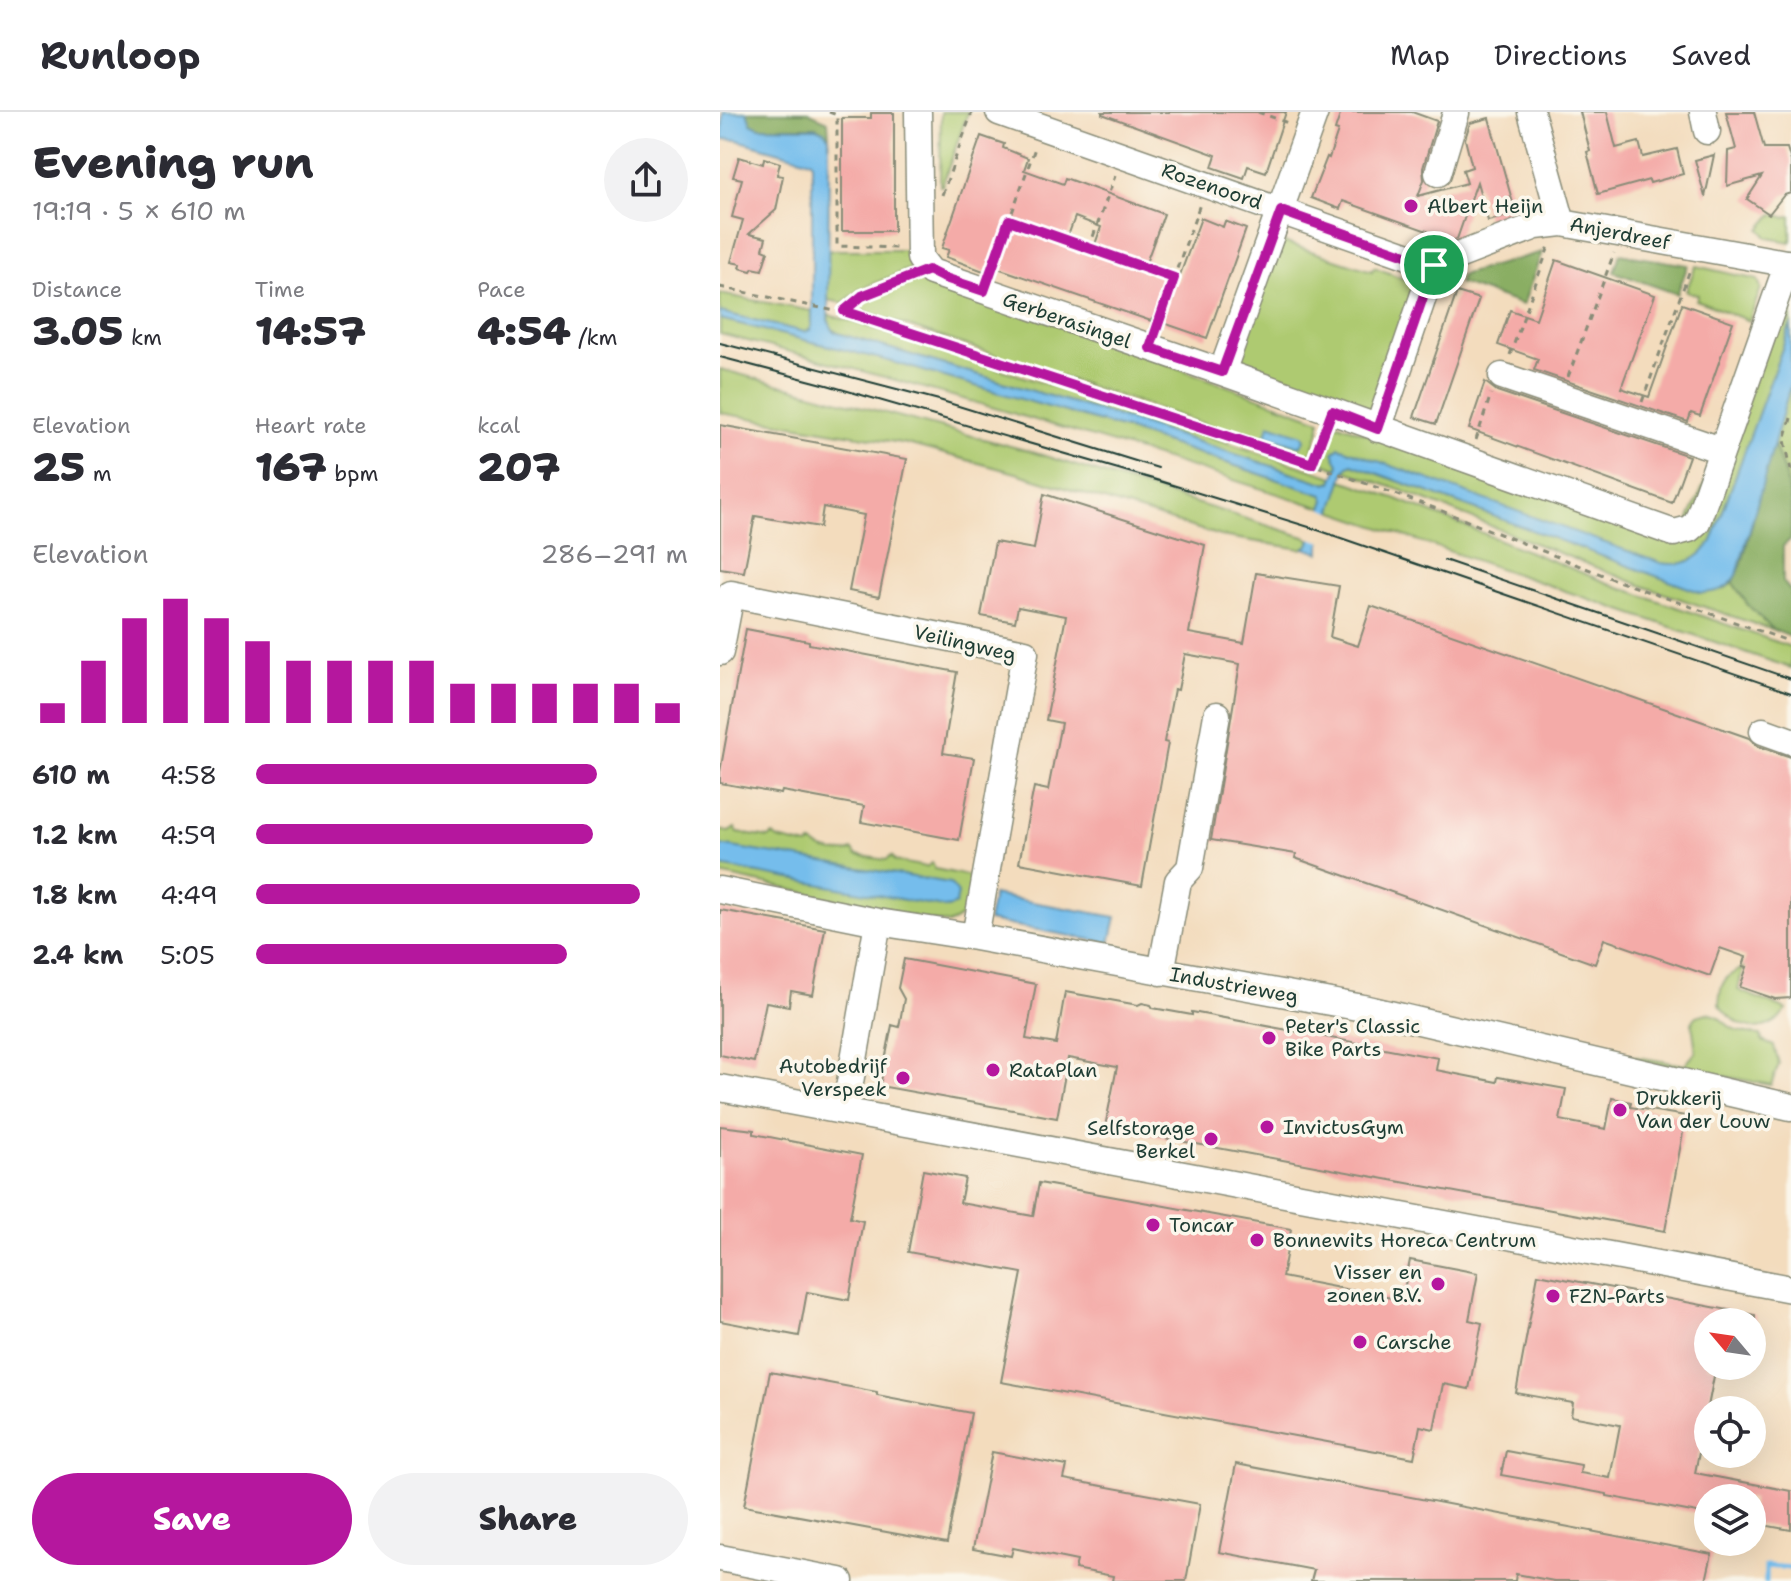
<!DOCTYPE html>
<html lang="en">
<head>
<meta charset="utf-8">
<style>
  :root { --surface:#fff; --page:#f2f2f3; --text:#2b2b33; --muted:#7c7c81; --line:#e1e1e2; --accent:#b5179e }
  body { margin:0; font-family:"Shantell Sans",sans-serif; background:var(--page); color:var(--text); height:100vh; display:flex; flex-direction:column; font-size:30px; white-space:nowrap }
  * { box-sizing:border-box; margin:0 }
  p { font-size:26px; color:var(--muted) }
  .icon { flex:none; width:44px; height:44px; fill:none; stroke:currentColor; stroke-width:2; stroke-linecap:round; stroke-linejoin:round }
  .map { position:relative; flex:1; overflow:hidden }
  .details { display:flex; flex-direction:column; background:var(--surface); width:720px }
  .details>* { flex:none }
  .needle { width:52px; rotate:299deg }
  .controls { position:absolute; left:974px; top:1196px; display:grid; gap:16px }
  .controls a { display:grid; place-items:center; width:72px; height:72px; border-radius:50%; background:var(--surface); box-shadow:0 8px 32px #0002; font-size:40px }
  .pin { position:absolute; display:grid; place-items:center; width:68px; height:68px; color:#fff; margin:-34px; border:4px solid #fff; border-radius:50%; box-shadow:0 2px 8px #0007 }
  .round { display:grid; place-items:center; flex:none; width:84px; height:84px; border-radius:42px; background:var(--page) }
  .overview { display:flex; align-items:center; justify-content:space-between; height:136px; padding:0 32px }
  h1 { font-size:44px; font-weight:800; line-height:60px }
  .stats { display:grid; grid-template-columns:repeat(3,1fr); gap:12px; height:136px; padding:8px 32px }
  .stats div { display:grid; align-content:center }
  .stats b { font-size:40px; font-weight:800 }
  .stats small { font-size:22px; font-weight:400 }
  .stats p { font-size:22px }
  .chart { height:224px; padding:16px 32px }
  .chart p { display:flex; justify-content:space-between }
  .chart svg { width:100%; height:144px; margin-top:8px; stroke:var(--accent); stroke-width:6 }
  .primary-button { display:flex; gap:16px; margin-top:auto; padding:16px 32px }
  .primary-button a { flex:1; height:92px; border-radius:48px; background:var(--accent); color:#fff; font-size:32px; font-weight:800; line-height:92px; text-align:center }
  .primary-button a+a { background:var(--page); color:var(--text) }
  ul { padding:0 32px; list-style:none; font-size:26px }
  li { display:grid; grid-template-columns:128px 96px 1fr; align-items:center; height:60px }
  li i { height:20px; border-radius:10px; background:var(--accent) }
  header { display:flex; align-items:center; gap:48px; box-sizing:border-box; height:112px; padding:0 40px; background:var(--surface); border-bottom:2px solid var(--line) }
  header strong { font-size:38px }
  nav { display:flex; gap:44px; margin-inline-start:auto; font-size:28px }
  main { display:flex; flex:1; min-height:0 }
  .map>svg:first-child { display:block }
</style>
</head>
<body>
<header>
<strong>Runloop</strong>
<nav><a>Map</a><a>Directions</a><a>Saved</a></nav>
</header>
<main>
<section class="details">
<div class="overview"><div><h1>Evening run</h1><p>19:19 · 5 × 610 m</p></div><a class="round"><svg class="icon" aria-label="share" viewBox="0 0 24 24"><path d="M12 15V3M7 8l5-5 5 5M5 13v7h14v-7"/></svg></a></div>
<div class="stats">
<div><p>Distance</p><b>3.05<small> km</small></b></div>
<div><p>Time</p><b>14:57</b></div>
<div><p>Pace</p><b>4:54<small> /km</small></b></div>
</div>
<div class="stats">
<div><p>Elevation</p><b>25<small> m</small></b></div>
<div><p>Heart rate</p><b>167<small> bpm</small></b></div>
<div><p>kcal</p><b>207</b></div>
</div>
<div class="chart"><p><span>Elevation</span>286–291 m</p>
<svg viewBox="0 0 160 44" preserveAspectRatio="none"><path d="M5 44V38M15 44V25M25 44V12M35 44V6M45 44V12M55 44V19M65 44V25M75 44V25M85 44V25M95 44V25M105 44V32M115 44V32M125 44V32M135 44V32M145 44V32M155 44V38"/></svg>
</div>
<ul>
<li><b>610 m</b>4:58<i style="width:79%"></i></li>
<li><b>1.2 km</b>4:59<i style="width:78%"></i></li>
<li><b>1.8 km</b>4:49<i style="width:89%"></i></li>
<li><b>2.4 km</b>5:05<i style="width:72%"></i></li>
</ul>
<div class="primary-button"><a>Save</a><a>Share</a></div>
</section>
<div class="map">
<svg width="1071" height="1469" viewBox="0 0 1071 1469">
  <rect width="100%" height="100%" fill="#fbf7ec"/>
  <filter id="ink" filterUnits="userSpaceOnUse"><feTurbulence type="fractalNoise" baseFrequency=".0125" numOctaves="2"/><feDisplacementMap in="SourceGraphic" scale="16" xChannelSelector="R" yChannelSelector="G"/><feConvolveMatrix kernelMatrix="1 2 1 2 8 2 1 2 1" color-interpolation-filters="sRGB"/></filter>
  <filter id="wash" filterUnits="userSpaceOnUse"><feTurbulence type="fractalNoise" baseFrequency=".006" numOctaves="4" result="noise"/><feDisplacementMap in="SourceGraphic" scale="32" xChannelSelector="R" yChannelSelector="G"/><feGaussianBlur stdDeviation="1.8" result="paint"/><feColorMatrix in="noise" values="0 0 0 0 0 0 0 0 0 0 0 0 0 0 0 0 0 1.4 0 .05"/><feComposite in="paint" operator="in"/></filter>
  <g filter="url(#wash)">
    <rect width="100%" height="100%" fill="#f3dcbd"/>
    <path fill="#aeca71" stroke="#668452" stroke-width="2" d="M221,0H248L222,74H220Z
      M1053,102L1064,105L1071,104V130L1048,126L1040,117Z
      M560,129L652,159L654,155L700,173L655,292L647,298L526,256L518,245Z
      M114,138H186L190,140L197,154L140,177L123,191L108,188V139Z
      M976,154L1038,168L1041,176L1029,209L976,188L978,183L966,179Z
      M206,164L600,308V316L592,340L584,345L136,197L133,195L146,187Z
      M1071,176V212L992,429C979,448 964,455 941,452L704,366L617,347L619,352L617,356L606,352L602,345L610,317L613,314L619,312L959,429Z
      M0,182L92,199L91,216L87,220H84L0,200Z
      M108,203L131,209L614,365L612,370L607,372L407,307L121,222C111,219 109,213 108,203Z
      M0,207L169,249L405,317L603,383L606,387L602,396C403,332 203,273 0,222Z
      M0,257L309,339L591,427L589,433L581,437L501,424L296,361L187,332L0,301Z
      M1071,271V392L1067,370L1053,329Z
      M632,352L982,481L1004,477L1013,471L1028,493L1053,518L928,476L680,378L625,359L627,354Z
      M622,368L674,386L893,473L1071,535V556L611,399Z
      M15,716L18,721L49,726L53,723L58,727L88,734L93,731C100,739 123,743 133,738L136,743L166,748L172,744L175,749L206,755L212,751L215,757L254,765C250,787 252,804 228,812L0,762V718L9,720Z
      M1023,856L1018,878L1067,898C1046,926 1018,918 999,893C1000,872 1003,865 1023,856Z
      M987,901C998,903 1000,907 1009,914C1017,920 1030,922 1041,923L1042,929L1054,934L1059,952L1051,973L892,944V941L965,953L976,940L972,911L976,904Z"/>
    <path fill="#8aae63" stroke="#54764c" stroke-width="2" d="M27,0H88L108,9L109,25L103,19L96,15H39L31,12Z
      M822,140L803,193L739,171L741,163Z
      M900,142L968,153L957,182L894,160Z
      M1053,329L1067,370L1071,392V427L1063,434V470L1071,479V525L1053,518L1028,493L1013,471L1022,452Z"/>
    <path fill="#74bdec" stroke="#4a7d90" stroke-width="2" d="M3,0H27L31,11L39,15L96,16L104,19L109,25L108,208L114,220L407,307L607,372L612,370L619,352L613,341L619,335L941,451C964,455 979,448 992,429L1071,212V271L1017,463C1009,477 998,480 982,481L632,352L628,354L625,359L600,435V441L584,436L589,433L605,388L603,383L405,317L169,249L0,207V200L84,220L90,218L92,214V49L17,28L2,27Z
      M549,312L583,323L585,328L580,334L546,323Z
      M0,733L230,771L238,781L236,792L228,796L0,754Z
      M273,783L396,805L390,831L268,809Z"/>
    <path fill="#f3dcbd" d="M598,395L614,401L606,431L587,425Z"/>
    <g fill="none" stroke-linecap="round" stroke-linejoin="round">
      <path stroke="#74bdec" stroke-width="5" d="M1046,1469V1454L1071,1456"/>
    </g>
    <g id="blocks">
      <path fill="#f4aba8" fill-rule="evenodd" d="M382,0H566L546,60L528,54L524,66L492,55L496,43L382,2Z
        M621,0H692L717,9L703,56L704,68L698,84L747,71L743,58L752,55L745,27L750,11L769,6L796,102L768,109L757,70L737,127L729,130L712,124L713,121L623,89L620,97L591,86L607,45L609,46L618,19L615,18Z
        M860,0H887L896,36L919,30L923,45L957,37L963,62L930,71L929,68L878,82L867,40L870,39Z
        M1006,0H1034L1044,36H1067L1071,49V81L1064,83L1049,102L1027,87L1042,64L1007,74L1008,39L1016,37Z
        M151,1H174V119H122V6H151Z
        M261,24L284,32L283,36L308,46L304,58L343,72L345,66L444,102L423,159L457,171L481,106L503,115L505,109L526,117L487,226L432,207L431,209L269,153L266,160L226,145L229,138L222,136ZM355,105L381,115L372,141L345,132Z
        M994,43L985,85L975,48Z
        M19,45L43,52L44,46L60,51L57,63L63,64L56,98L29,122L46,126L43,137L48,139L42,158L33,156L31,159L20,156L21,152L11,150L23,108L12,105L22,67L13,65Z
        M836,148L935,183L901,276L929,285L962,192L1013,210L980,304L971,301L968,310L814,258L818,247L778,233L790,198L816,207Z
        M737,180L759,187L716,312L694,305Z
        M765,270L777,279L969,344L952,391L749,317Z
        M0,313L187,347L159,485L129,479L144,403L103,395L100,415L35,404L24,460L0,456Z
        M324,382L485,433L469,521L524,531L536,461L619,474L610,525L638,534L651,494L1029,626L1038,634L1071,645V886L1055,887L1020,875L1027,855L1023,854L1026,845L1000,836L990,864L884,827L875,852L575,746L576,742L491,728L520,552L465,542L458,578L454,577L444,630L448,631L422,774L299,751L314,675L328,678L341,611L326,608L346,504L298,495L295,510L261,504L275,430L314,437Z
        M26,517L89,529V532L237,560L223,641L254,646L239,728L141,710L144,694L62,679L61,682L0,671V660Z
        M0,798L105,817L93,883L71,879L69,894L46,890L34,950L0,943Z
        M184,847L316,872L306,927L336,932L345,880L418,893L422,891L431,893L433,896L472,903V900L718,946L716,958L777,970L778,965L846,977L840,1008L886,1017L892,986L911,990L910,995L966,1004L945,1119L385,1015L397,955L348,946L337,1006L160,974L172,913L179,915L184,887L178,876Z
        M0,1014L34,1018V1022L142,1043L130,1106L143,1109L129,1188L87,1180L79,1224L0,1209Z
        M203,1058L245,1066L240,1091L313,1104L319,1071L571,1117L562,1165L682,1188L690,1148L758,1161L749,1208L762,1211L749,1277L723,1272L714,1317L700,1314L694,1346L281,1270L302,1161L188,1140Z
        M818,1162L1035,1203V1210H988V1254H996L975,1361L1071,1379V1418L1032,1411V1386H988V1403L887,1384V1382L781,1363L786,1339L861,1353L860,1361L890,1366L900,1313L851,1304L853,1291L796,1281Z
        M50,1260L157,1280V1283L251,1301L227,1431L24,1394Z
        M272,1340L347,1354L344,1367L480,1392L466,1469H392L393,1464L355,1457L357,1449L293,1436L291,1444L253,1437Z
        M516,1352L992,1442L986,1469H834L796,1462L795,1469H591L594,1458L499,1440Z"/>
    </g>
  </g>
  <g filter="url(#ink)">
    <use href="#blocks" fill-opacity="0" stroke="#898c78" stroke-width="2"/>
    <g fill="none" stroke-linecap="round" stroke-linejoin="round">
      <defs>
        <path id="minor" d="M198,0L200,146L211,160L502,260L954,421L969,417L977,410L1068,151
          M279,0L714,153L816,114L842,111
          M811,0L842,111L1071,152
          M983,0L987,19
          M718,61L736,1
          M502,260L595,0
          M782,264L1001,338
          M658,317L714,153
          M0,540L11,482L305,541L255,825
          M1043,619L1071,629
          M0,778L158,810L255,825L643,896L1071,995
          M441,860L458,769L470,756L497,603
          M0,976L1071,1177
          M125,999L158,810
          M0,1446L120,1469"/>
      </defs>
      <use href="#minor" stroke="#898c78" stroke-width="29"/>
      <path stroke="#898c78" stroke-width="3" stroke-dasharray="6 6" stroke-linecap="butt" d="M109,0L117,3V134L179,136
        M538,0L568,11
        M222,83L252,0
        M289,108L454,166
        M369,136L395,64
        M272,157L315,36
        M0,175L115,199H124L592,352L717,397L898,469L1071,530
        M124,199L142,184L188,166
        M437,213L480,92
        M790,243L829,134
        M848,265L894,141
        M922,290L971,155
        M1071,306L1065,328L1071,358
        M756,328L771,282
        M592,352L605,318"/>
      <use href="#minor" stroke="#fff" stroke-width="26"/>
      <path stroke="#1f3d34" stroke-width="2" d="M0,231L219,288L438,356
        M0,245L107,273L433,367L589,415L1071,581
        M724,448L1071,567"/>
    </g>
  </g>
  <g fill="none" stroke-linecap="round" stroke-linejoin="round" filter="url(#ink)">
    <defs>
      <path id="route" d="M561,99L714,153L658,317L612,299L592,352L124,199L142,184L208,158L222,165L264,179L289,108L454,166L430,236L502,260Z"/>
    </defs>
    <use href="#route" stroke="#fff" stroke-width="16"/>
    <use href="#route" stroke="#b5179e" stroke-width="10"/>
  </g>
  <g fill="#b5179e" stroke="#fbf7ec" stroke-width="3">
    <circle cx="691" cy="94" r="8"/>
    <circle cx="549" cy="926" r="8"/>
    <circle cx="273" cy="958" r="8"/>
    <circle cx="183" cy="966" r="8"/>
    <circle cx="900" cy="998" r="8"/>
    <circle cx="547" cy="1015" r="8"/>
    <circle cx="491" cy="1027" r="8"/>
    <circle cx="433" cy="1113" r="8"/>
    <circle cx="537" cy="1128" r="8"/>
    <circle cx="718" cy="1172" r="8"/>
    <circle cx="833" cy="1184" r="8"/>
    <circle cx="640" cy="1230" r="8"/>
  </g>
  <g text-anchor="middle" stroke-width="7" stroke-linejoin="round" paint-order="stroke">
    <g font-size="20" fill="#1f3d34" stroke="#fbf7ec">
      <text transform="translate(492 74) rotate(19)" y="7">Rozenoord</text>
      <text transform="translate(900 121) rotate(11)" y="7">Anjerdreef</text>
      <text transform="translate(347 208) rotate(19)" y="7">Gerberasingel</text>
      <text transform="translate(245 531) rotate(13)" y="7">Veilingweg</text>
      <text transform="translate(514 873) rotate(10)" y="7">Industrieweg</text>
    </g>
    <g font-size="20" fill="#1f3d34" stroke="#fbf7ec" text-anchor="start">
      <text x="707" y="101">Albert Heijn</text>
      <text x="565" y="921">Peter's Classic<tspan x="565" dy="23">Bike Parts</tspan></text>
      <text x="167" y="961" text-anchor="end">Autobedrijf<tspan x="167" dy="23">Verspeek</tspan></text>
      <text x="289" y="965">RataPlan</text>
      <text x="916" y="993">Drukkerij<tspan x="916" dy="23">Van der Louw</tspan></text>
      <text x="563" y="1022">InvictusGym</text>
      <text x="475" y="1023" text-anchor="end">Selfstorage<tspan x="475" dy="23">Berkel</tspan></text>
      <text x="449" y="1120">Toncar</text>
      <text x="553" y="1135">Bonnewits Horeca Centrum</text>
      <text x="702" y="1167" text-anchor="end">Visser en<tspan x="702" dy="23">zonen B.V.</tspan></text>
      <text x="849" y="1191">FZN-Parts</text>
      <text x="656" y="1237">Carsche</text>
    </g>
  </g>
</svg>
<div class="controls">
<a><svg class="needle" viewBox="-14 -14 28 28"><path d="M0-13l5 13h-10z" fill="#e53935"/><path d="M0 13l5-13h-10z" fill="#7c7c81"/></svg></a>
<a><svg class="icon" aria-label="locate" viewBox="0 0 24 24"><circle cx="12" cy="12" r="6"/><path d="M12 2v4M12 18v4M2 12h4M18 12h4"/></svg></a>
<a><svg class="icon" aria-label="layers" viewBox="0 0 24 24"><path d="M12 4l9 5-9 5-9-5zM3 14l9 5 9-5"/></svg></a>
</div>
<div class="pin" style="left:714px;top:153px;background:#1e9e55"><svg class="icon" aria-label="arrive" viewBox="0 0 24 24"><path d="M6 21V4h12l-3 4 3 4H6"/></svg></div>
</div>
</main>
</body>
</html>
